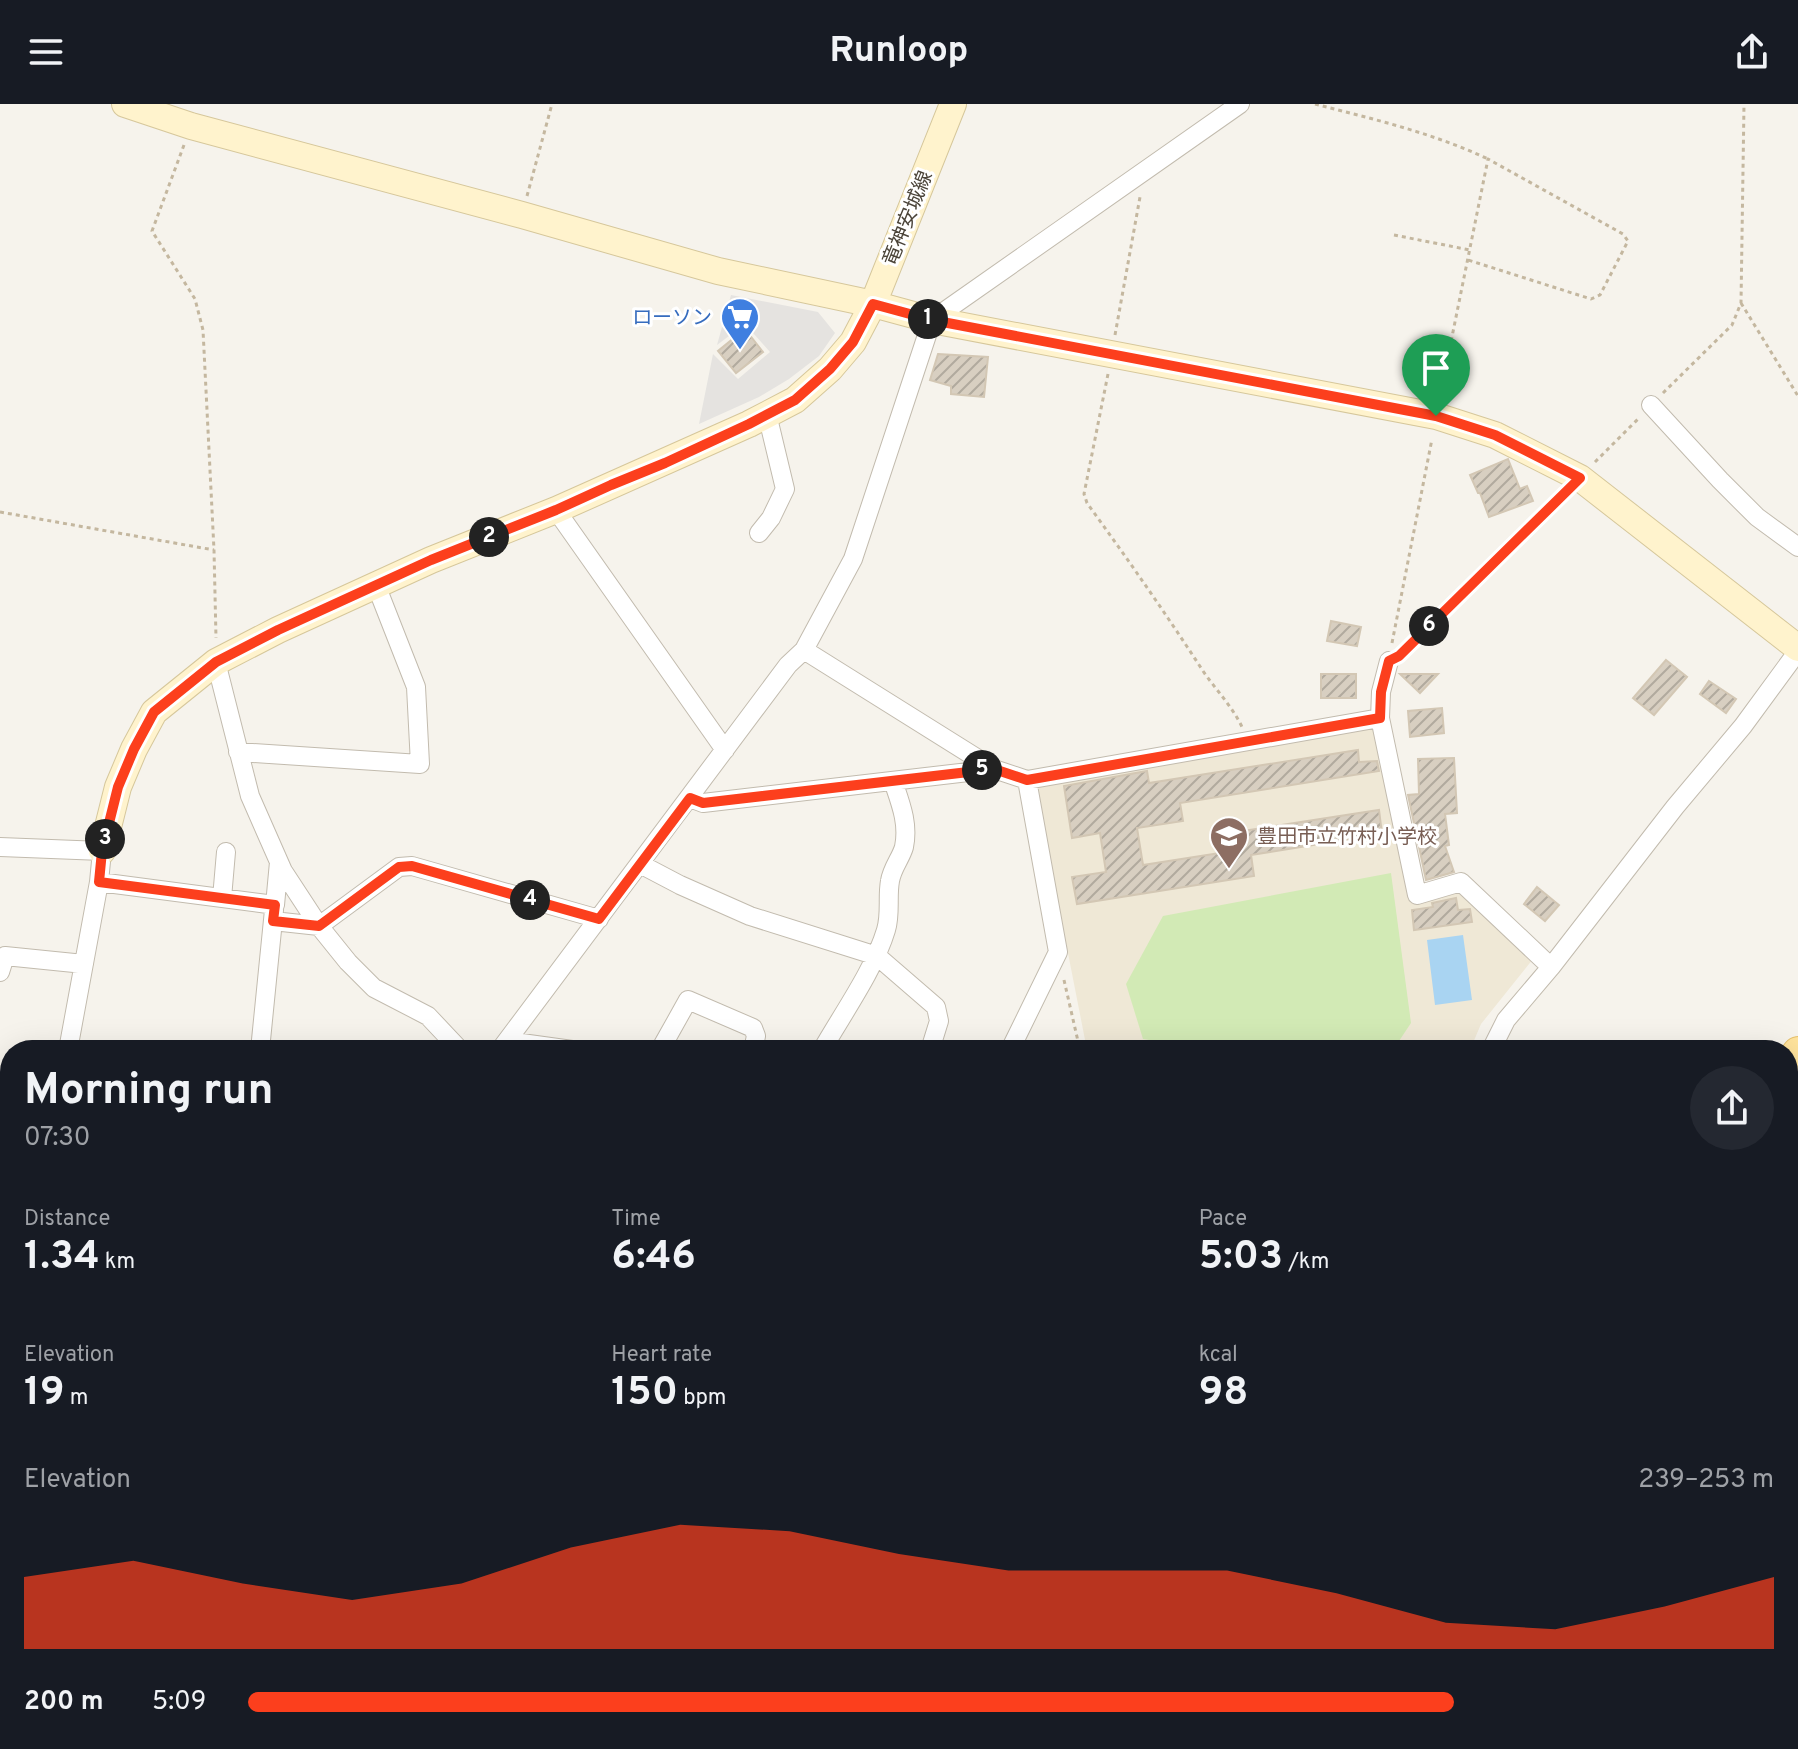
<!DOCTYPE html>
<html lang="en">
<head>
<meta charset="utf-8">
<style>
  :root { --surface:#171b24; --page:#242831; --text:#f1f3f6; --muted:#9ea1a6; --accent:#fc3f1d }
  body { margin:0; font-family:Overpass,"Noto Sans JP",sans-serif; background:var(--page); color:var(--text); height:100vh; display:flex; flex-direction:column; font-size:30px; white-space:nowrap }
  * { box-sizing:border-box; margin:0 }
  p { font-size:26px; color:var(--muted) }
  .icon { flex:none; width:44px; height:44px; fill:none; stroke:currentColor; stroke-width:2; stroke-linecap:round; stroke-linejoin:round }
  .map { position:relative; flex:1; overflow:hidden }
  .sheet { position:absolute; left:0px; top:936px; width:1798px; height:710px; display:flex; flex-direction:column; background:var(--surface); border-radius:32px 32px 0 0; box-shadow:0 8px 32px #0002 }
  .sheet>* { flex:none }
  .pin { position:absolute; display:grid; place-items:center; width:68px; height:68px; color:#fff; margin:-82px -34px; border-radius:50% 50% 50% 0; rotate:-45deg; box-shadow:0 0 8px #0007 }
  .pin .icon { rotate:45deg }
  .km { position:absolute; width:40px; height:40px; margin:-20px; border-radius:50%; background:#222; color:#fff; font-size:22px; line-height:40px; text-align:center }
  .round { display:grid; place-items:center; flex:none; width:84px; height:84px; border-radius:42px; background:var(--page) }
  .overview { display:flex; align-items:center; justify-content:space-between; height:136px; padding:0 24px }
  h1 { font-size:44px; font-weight:700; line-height:60px }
  .stats { display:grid; grid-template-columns:repeat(3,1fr); gap:12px; height:136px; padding:8px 24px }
  .stats div { display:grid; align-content:center }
  .stats b { font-size:40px; font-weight:700 }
  .stats small { font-size:22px; font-weight:400 }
  .stats p { font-size:22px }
  .chart { height:224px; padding:16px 24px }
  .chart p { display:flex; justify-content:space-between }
  .chart svg { width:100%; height:144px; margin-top:8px; fill:var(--accent); opacity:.7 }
  ul { padding:0 24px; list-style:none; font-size:26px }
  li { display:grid; grid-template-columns:128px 96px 1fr; align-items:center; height:60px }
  li i { height:20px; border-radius:10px; background:var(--accent) }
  header { display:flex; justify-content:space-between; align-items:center; height:104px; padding:0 24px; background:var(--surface); font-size:36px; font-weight:700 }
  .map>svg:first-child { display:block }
</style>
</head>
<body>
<header><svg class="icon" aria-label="menu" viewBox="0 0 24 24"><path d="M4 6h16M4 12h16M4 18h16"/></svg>Runloop<svg class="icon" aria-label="share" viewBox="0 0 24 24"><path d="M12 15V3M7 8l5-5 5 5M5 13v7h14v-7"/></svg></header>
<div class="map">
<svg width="1798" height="1645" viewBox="0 0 1798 1645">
  <defs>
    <pattern id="park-crowns" width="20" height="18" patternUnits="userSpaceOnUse" patternTransform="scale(2)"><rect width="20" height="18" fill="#d2eab5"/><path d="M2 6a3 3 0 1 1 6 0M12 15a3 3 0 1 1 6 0" fill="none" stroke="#b6ca9c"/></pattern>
    <pattern id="building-hatch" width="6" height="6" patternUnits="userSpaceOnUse" patternTransform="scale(2)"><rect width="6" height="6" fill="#d8cfc1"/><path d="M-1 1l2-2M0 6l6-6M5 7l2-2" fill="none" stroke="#b1aa9e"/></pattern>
  </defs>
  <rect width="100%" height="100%" fill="#f6f3ec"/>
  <path fill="#efe8d6" d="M1375,623L1404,746L1411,799L1455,786L1465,788L1533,855L1481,920L1470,946H1087L1035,681Z"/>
  <path fill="#d2eab5" d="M1391,769L1411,919L1393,946H1210L1143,935L1126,880L1163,812Z"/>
  <path fill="url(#park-crowns)" d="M1788,1518L1798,1523V1594L1788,1615Z
    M1341,1636H1778L1774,1645H1351Z"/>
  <path fill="#e5e3e0" d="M731,191L818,208L835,229L819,252L789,275L759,293L699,320L713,250L738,275L770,248L745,220L717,241Z
    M1788,1044L1798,1047V1110L1788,1102Z
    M1788,1213L1798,1218V1255L1788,1250Z"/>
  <path fill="#a9d4f2" d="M1463,831L1472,896L1435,901L1427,836Z
    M1435,1636H1660L1654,1645H1432L1436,1640Z"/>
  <path fill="url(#building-hatch)" stroke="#d3c7b4" stroke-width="2" d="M745,225L763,248L736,269L718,247Z
    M938,250L988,253L984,293L951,290V282L930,276Z
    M1508,355L1520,385L1527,382L1533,397L1489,413L1480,389H1478L1470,371Z
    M1331,517L1361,523L1357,542L1327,537Z
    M1666,556L1687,573L1654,611L1633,594Z
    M1321,570H1356V594H1321Z
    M1400,570H1438L1420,589Z
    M1709,577L1736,595L1726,609L1700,590Z
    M1442,604L1444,629L1410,633L1408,607Z
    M1358,646L1359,658L1377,657L1379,667L1180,699L1183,717L1137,724L1143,761L1239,746L1236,728L1379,706L1382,730L1251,751L1254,772L1077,800L1072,773L1106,768L1100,729L1072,734L1064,682L1147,667L1149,679Z
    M1454,654L1457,709L1445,710L1449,741L1445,742L1454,768L1426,776L1408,691L1419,690L1418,655Z
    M1537,783L1559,801L1545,817L1524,800Z
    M1456,794L1458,806L1470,805L1472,818L1414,826L1412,806L1433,803L1432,799Z"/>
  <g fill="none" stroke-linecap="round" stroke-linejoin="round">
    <defs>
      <path id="street" d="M1651,301L1720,376L1757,413L1798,443
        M556,406L725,646
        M759,429L771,414L785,385L767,310
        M804,546L994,665L1027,676L1380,614
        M1389,557L1381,588L1380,614L1417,791L1461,778L1551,863
        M216,558L250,692L283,767L319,822L348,858L374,884L428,912L460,946
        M238,648L420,660L416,583L376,481
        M690,694L703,699L994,665
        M0,743L102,747L99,778L68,946
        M640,760L680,781L750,812L877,852L936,903L939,917L930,946
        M99,778L275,801L279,758
        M222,794L226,748
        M273,817L319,822L399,763L412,762L599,815
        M0,868L5,852L84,860
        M507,937L572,946
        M260,946L274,806
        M500,946L788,561L804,546L853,455L932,216L1240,0
        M660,946L688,896L753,924L756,932L753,946
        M822,946C843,909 874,866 886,826C891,810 887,793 890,777C892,764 901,754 904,743C909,719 900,698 893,677
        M1010,946L1058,848L1027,676
        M1491,946L1506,916L1551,863L1675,703L1743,622L1798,547
        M0,1353L10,1360
        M1788,1368L1798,1348
        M1788,1511L1798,1517
        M348,1636L354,1640L355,1645
        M654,1636L666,1645
        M877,1636L889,1645
        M1319,1636L1330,1645
        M384,1645L429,1636
        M748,1645L755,1636
        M1066,1645L1073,1636"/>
      <path id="secondary" d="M125,0L191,22L522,111L718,167L873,200L932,216L1436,312L1495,331L1580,374L1798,544
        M102,747L118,683L134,645L154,608L216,558L278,526L431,456L556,406L749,320L795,296L830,265L853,238L873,200L953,0
        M0,1072L10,1074
        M1788,1200L1798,1203
        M0,1604L10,1442"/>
      <path id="primary" d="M1788,961L1798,948
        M1253,1645L1260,1636"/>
    </defs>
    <use href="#street" stroke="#c2bbae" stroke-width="20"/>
    <use href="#secondary" stroke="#d6c79b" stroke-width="28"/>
    <use href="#primary" stroke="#e6c16a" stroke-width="32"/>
    <path stroke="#c4b79f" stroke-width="3" stroke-dasharray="4 4" stroke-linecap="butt" d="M1315,0C1373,15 1433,29 1488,55
      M184,41L152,127L195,195L203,226L214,446L216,534
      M527,92L552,0
      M1394,131L1470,146
      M1741,199L1798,292
      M1115,231L1140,93
      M1108,270L1084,390L1087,399C1127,454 1166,510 1203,567C1216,586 1232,602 1242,623
      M1663,289L1732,221L1741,199L1744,0
      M1440,292L1488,55L1623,130L1628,137L1600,191L1591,195L1468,156
      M1595,358L1638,315
      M0,408L214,446
      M1392,539L1432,335
      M1402,549L1565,389
      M1064,876L1080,946
      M1380,1645L1383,1636
      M1678,1645L1682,1636"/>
    <use href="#street" stroke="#fff" stroke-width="18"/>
    <use href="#secondary" stroke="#fff3cd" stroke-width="26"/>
    <use href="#primary" stroke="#ffe39c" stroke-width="30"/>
  </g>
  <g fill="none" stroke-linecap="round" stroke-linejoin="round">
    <defs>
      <path id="route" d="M873,200L932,216L1436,312L1495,331L1580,374L1399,552L1389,557L1381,588L1380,614L1027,676L994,665L703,699L690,694L599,815L412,762L399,763L319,822L273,817L275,801L99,778L102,747L118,683L134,645L154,608L216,558L278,526L431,456L556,406L611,381L665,359L749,320L795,296L830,265L853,238Z"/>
    </defs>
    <use href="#route" stroke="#fff" stroke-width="16"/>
    <use href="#route" stroke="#fc3f1d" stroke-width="10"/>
  </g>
  <defs>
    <symbol id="supermarket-pin" viewBox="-11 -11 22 30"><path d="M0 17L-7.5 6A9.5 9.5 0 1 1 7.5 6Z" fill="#3f7fe0" stroke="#fff"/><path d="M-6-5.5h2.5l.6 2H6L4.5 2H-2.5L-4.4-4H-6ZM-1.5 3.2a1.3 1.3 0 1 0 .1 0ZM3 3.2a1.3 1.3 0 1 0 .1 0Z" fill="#fff"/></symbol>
    <symbol id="school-pin" viewBox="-11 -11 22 30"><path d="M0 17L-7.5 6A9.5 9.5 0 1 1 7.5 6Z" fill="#8d6e63" stroke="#fff"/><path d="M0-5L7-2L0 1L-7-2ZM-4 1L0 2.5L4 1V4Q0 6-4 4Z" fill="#fff"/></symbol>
  </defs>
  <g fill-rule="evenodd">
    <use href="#supermarket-pin" x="718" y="191" width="44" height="60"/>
    <use href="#school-pin" x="1207" y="710" width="44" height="60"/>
  </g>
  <g text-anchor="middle" stroke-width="6" stroke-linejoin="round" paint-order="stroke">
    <g font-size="20" fill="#4b4439" stroke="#fff">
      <text transform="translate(907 114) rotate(-68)" y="7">竜神安城線</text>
    </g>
    <g font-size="20" fill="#366cbe" stroke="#fff" text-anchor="end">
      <text x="712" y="220">ローソン</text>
    </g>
    <g font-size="20" fill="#785e54" stroke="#fff" text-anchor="start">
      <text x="1257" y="739">豊田市立竹村小学校</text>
    </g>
  </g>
</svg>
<div class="pin" style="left:1436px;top:312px;background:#1e9e55"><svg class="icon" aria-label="arrive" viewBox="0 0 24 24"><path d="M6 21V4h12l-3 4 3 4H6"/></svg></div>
<b class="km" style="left:928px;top:215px">1</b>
<b class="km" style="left:489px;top:433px">2</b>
<b class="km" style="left:105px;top:735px">3</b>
<b class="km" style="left:530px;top:796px">4</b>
<b class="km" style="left:982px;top:666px">5</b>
<b class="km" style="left:1429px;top:522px">6</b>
<section class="sheet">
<div class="overview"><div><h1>Morning run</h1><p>07:30</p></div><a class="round"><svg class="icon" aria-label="share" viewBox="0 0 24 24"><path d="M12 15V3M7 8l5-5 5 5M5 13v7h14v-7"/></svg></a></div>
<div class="stats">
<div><p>Distance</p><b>1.34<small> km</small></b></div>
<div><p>Time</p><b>6:46</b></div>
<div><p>Pace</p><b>5:03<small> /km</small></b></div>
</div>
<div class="stats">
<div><p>Elevation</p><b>19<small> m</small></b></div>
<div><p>Heart rate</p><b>150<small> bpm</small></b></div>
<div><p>kcal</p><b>98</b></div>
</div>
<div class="chart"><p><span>Elevation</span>239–253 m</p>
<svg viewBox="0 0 160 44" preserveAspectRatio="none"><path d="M0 44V22L10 17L20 24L30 29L40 24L50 13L60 6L70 8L80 15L90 20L100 20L110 20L120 27L130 36L140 38L150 31L160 22V44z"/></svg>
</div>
<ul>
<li><b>200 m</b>5:09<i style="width:79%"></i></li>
</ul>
</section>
</div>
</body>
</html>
